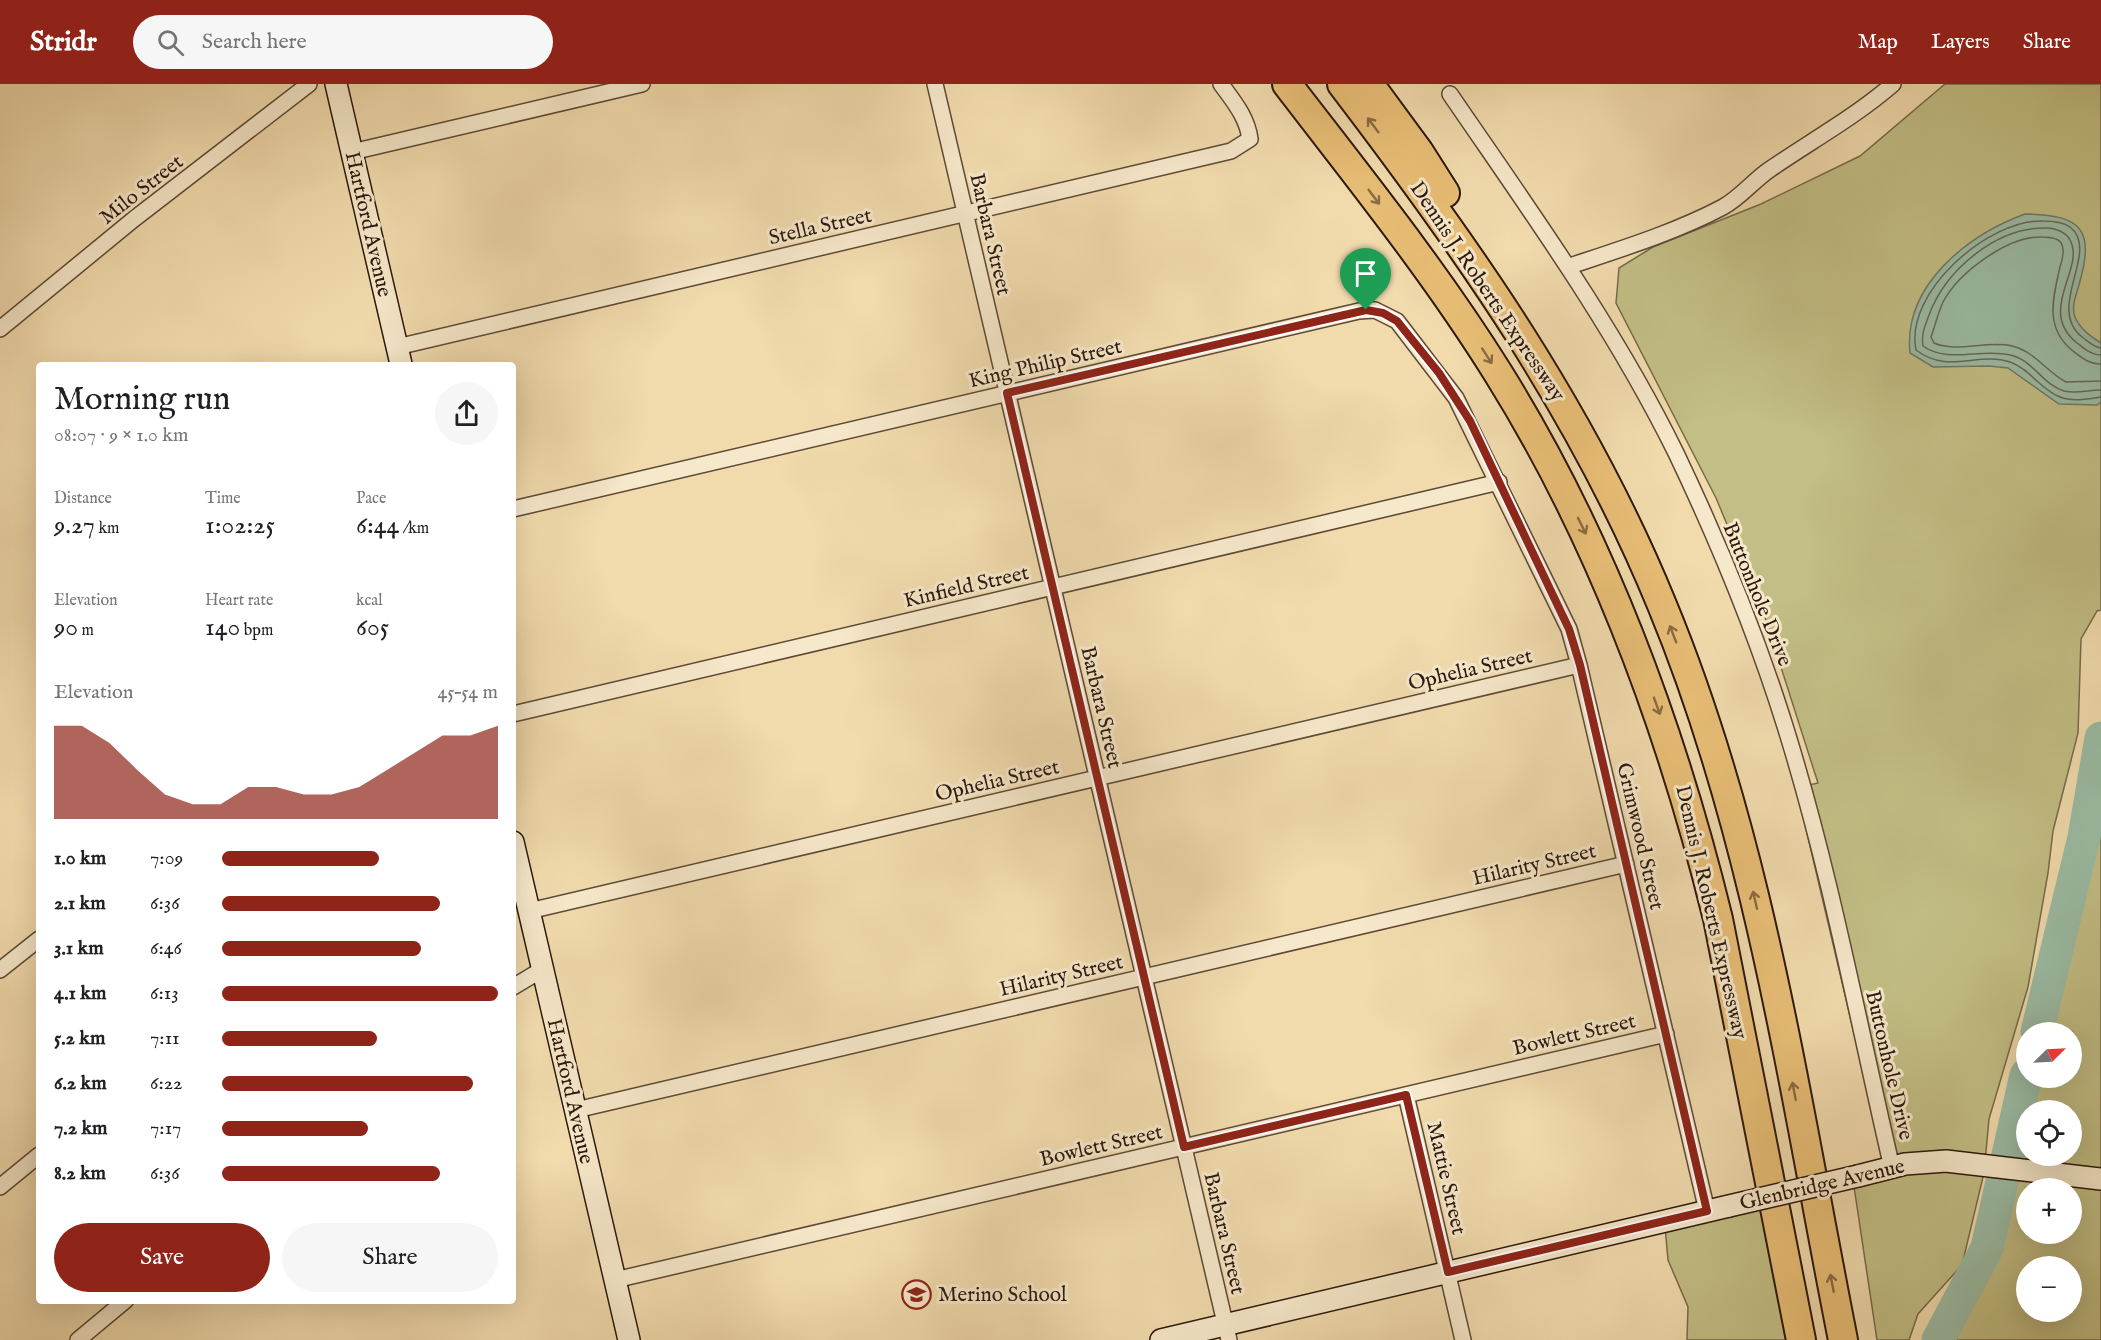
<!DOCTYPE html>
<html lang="en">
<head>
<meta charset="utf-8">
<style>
  :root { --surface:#fff; --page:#f6f6f6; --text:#202124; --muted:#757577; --accent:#8f2418 }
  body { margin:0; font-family:"IM FELL English",serif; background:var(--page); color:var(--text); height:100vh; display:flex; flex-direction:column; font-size:22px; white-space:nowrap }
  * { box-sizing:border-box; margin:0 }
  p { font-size:20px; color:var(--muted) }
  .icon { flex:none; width:33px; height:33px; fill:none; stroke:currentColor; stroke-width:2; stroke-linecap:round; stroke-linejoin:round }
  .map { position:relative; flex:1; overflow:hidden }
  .details { position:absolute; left:36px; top:278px; width:480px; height:942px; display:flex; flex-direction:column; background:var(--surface); border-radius:6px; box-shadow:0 6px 24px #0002 }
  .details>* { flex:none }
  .needle { width:39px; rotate:66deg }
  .buttons { position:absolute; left:2016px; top:938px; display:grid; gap:12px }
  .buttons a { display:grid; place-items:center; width:66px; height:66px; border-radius:50%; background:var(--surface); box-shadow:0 6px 24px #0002; font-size:30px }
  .pin { position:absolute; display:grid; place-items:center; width:51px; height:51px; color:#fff; margin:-62px -26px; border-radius:50% 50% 50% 0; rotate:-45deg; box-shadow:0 0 6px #0007 }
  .pin .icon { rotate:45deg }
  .round { display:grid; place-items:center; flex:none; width:63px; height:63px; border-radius:32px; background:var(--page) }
  .summary { display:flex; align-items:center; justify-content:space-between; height:102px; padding:0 18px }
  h1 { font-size:33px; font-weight:600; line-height:45px }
  .stats { display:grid; grid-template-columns:repeat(3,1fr); gap:9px; height:102px; padding:6px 18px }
  .stats div { display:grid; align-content:center }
  .stats b { font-size:26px; font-weight:600 }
  .stats small { font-size:16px; font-weight:400 }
  .stats p { font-size:16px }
  .chart { height:168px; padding:12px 18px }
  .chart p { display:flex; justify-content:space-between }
  .chart svg { width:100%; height:108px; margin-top:6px; fill:var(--accent); opacity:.7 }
  .cta { display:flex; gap:12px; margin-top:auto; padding:12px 18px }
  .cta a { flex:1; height:69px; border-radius:36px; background:var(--accent); color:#fff; font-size:24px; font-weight:600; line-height:69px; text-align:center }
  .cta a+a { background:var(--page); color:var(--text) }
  ul { padding:0 18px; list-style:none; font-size:20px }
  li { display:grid; grid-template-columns:96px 72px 1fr; align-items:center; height:45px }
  li i { height:15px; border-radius:8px; background:var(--accent) }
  header { display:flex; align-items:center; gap:36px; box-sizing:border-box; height:84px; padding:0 30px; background:var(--accent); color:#fff }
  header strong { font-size:28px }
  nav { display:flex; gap:33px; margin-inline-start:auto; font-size:21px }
  .search { width:420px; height:54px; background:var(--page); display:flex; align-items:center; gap:15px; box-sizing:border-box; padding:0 21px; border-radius:33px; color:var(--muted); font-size:22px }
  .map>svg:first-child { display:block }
</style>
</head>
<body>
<header>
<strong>Stridr</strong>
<div class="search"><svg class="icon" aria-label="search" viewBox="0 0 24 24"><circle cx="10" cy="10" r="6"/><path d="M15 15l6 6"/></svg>Search here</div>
<nav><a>Map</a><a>Layers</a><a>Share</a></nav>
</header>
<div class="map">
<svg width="2101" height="1256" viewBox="0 0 2101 1256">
  <rect width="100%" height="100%" fill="#f1dbad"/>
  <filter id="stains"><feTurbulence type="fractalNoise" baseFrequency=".00333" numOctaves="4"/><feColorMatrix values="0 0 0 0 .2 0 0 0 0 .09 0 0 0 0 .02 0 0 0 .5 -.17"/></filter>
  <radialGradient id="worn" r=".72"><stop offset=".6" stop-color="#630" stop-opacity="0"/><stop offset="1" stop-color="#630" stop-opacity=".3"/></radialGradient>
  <path fill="#c2be85" stroke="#786b4a" stroke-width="1.5" fill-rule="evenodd" d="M1945,0H2101V526L2097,527L2081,555L2078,649L2053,747L2048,789L2028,903L1989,1035L1984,1089L1962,1181L1918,1230L1909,1256H1877L1853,1096L1884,1077L1798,711L1809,701L1818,699L1763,527L1716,414L1616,219L1619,184L1653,163L1761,120L1860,72Z
    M2101,680V1256H1949L1978,1197L1996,1171L2020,1090L2022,1025L2033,993H2072V948H2045L2088,767ZM2026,1026H2072V1071H2026ZM2026,1104H2072V1149H2026ZM2026,1182H2072V1227H2026Z
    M1765,1113L1796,1256H1687L1688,1223L1668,1176L1665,1142Z"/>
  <path fill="#9bbca5" stroke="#6f7a69" stroke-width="1.5" d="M2025,130C2082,131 2095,145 2079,201C2076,211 2071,223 2075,233C2080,245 2090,252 2101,259V318L2097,321L2059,320L2008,284L1989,282L1933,283L1910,269C1903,201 1968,151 2025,130Z"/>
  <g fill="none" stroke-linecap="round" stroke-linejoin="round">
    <path stroke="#646a5a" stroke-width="1.5" d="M2101,264C2093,263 2088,257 2082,253C2045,223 2101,167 2070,143C2063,138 2052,137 2043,137C1989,135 1904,208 1916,266C1949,291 1977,267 2010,278C2030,285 2041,306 2060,313C2073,318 2088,315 2101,313
      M2101,271C2091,271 2085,265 2077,259C2036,226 2086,185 2070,156C2066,148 2055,144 2047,144C1997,143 1946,185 1929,231C1925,242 1921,250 1923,262C1948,280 1981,264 2010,271C2032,275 2043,301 2064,307C2076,310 2089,306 2101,306
      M2101,280C2089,280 2082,274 2073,267C2044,244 2053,214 2060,183C2062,177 2065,168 2062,161C2060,154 2048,153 2042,153C2008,152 1959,188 1943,218C1938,229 1935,242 1931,253L1934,259C1957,269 1987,256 2012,262C2034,267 2047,288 2066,298L2101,297"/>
    <path stroke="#9bbca5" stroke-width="33" d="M2037,948L2084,753L2101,654
      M1938,1256L1987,1164L2026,991"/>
    <defs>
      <path id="minor" d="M935,0L1229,1256
        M1450,10C1530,127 1613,241 1676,369C1718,457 1756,549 1785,642C1830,786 1858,937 1892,1084
        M352,68L642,0
        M1570,182C1621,165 1676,148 1723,123C1741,113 1753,97 1769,86C1811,57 1855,33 1893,0
        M0,245L134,135L309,0
        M397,263L1231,67L1250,55C1247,33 1234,18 1221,0
        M513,425L1359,227L1375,226L1397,237L1456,314L1569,545L1579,581L1707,1127
        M513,630L1499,398
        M529,827L1579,581
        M0,886L39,855
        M513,903L543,885
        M1406,1011L1463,1256
        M576,1026L1626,780
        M0,1103L39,1071
        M615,1196L1666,950
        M78,1256L126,1216"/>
      <path id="secondary" d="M336,0L401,280
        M513,758L629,1256
        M1858,1092L1905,1080L1946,1077L2101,1095
        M1161,1256L1729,1122"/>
      <path id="motorway" d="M1287,0C1360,95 1435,188 1498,289C1603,457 1671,643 1718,835L1801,1256
        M1342,0C1468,165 1583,328 1662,521C1759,755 1794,1009 1843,1256
        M1369,0L1419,68L1445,109"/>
    </defs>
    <use href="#minor" stroke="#5e4936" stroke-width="18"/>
    <use href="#secondary" stroke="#2d180e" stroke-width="24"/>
    <use href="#motorway" stroke="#2d180e" stroke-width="32"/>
    <use href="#minor" stroke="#f6e8ca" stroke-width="15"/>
    <use href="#secondary" stroke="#f6e8ca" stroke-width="21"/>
    <use href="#motorway" stroke="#e8be76" stroke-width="28"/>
    <defs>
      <path id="secondary-bridge" d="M1729,1122L1858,1092"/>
    </defs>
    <use href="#secondary-bridge" stroke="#2d180e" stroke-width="24" stroke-linecap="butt"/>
    <use href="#secondary-bridge" stroke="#f6e8ca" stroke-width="21"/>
  </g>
  <defs><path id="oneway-shaft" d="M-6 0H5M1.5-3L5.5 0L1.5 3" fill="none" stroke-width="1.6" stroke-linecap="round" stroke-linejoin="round" transform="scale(1.5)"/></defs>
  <g stroke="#8a6b42">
    <use href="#oneway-shaft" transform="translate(1373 41) rotate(-127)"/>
    <use href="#oneway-shaft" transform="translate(1374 113) rotate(53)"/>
    <use href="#oneway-shaft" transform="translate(1487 272) rotate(57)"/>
    <use href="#oneway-shaft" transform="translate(1582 442) rotate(64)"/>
    <use href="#oneway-shaft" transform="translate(1673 550) rotate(-111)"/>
    <use href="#oneway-shaft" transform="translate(1657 622) rotate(70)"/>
    <use href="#oneway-shaft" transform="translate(1755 816) rotate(-103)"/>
    <use href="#oneway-shaft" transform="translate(1794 1007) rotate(-101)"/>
    <use href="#oneway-shaft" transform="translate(1832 1199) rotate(-101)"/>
  </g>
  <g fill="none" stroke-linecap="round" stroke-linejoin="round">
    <defs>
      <path id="route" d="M1366,226L1383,229L1397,237L1439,289L1470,337L1569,545L1580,581L1707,1127L1448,1188L1406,1011L1184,1063L1007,309Z"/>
    </defs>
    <use href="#route" stroke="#fff" stroke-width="12"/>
    <use href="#route" stroke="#8f2418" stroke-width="8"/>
  </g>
  <defs>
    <symbol id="school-ring" viewBox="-11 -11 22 22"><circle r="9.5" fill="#f6e8ca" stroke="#8f2418" stroke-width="1.5"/><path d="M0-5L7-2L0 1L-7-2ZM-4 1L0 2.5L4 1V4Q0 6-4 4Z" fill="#8f2418"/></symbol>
  </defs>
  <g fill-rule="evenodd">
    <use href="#school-ring" x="900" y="1194" width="33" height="33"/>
  </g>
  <g text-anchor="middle" stroke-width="6" stroke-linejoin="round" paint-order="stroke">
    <g font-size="21" fill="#2d180e" stroke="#f6e8ca">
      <text transform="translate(141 105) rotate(-38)" y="7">Milo Street</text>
      <text transform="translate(369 140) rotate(77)" y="7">Hartford Avenue</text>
      <text transform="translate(820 142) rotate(-13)" y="7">Stella Street</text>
      <text transform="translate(991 150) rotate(77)" y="7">Barbara Street</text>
      <text transform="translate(1488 207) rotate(56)" y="7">Dennis J. Roberts Expressway</text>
      <text transform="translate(1045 279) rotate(-13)" y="7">King Philip Street</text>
      <text transform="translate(966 502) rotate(-13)" y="7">Kinfield Street</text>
      <text transform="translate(1758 510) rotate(68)" y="7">Buttonhole Drive</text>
      <text transform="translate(1470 585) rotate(-13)" y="7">Ophelia Street</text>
      <text transform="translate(1102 623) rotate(77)" y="7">Barbara Street</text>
      <text transform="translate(997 696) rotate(-13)" y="7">Ophelia Street</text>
      <text transform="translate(1641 752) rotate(77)" y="7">Grimwood Street</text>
      <text transform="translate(1534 780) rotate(-13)" y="7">Hilarity Street</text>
      <text transform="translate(1712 828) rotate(77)" y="7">Dennis J. Roberts Expressway</text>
      <text transform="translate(1061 891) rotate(-13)" y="7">Hilarity Street</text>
      <text transform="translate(1574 950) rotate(-13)" y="7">Bowlett Street</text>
      <text transform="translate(1890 981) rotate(77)" y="7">Buttonhole Drive</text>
      <text transform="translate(571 1007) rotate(77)" y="7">Hartford Avenue</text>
      <text transform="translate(1101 1061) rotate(-13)" y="7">Bowlett Street</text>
      <text transform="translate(1447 1094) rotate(77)" y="7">Mattie Street</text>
      <text transform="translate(1822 1100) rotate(-13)" y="7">Glenbridge Avenue</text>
      <text transform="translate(1225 1149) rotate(77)" y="7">Barbara Street</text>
    </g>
    <g font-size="21" fill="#2d180e" stroke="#f6e8ca" text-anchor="start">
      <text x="938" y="1217">Merino School</text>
    </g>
  </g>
  <rect width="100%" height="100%" filter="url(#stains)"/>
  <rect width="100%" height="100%" fill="url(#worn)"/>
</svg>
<div class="buttons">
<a><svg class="needle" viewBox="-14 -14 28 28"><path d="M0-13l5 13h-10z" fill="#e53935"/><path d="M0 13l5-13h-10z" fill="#757577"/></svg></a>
<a><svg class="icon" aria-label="locate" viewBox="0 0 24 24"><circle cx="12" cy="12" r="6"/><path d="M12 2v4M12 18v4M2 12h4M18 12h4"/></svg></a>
<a>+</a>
<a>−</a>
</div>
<div class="pin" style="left:1366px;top:226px;background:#1e9e55"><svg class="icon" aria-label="arrive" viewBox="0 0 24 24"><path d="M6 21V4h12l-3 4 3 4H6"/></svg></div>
<section class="details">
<div class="summary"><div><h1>Morning run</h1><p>08:07 · 9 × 1.0 km</p></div><a class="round"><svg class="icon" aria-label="share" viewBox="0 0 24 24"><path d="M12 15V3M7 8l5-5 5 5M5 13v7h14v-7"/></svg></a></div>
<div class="stats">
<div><p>Distance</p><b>9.27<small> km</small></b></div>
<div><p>Time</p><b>1:02:25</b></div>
<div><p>Pace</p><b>6:44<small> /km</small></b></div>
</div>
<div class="stats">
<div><p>Elevation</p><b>90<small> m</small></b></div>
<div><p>Heart rate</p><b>140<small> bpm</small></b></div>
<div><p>kcal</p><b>605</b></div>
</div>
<div class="chart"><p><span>Elevation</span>45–54 m</p>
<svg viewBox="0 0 160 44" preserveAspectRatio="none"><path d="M0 44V6L10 6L20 13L30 24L40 34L50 38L60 38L70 31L80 31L90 34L100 34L110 31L120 24L130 17L140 10L150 10L160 6V44z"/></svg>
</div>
<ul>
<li><b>1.0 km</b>7:09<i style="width:57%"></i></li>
<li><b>2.1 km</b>6:36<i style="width:79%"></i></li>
<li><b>3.1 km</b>6:46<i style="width:72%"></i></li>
<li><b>4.1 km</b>6:13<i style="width:100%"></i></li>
<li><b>5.2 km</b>7:11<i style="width:56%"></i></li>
<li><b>6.2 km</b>6:22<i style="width:91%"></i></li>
<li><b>7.2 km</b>7:17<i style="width:53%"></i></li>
<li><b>8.2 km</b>6:36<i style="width:79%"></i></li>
</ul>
<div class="cta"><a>Save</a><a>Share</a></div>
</section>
</div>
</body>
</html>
